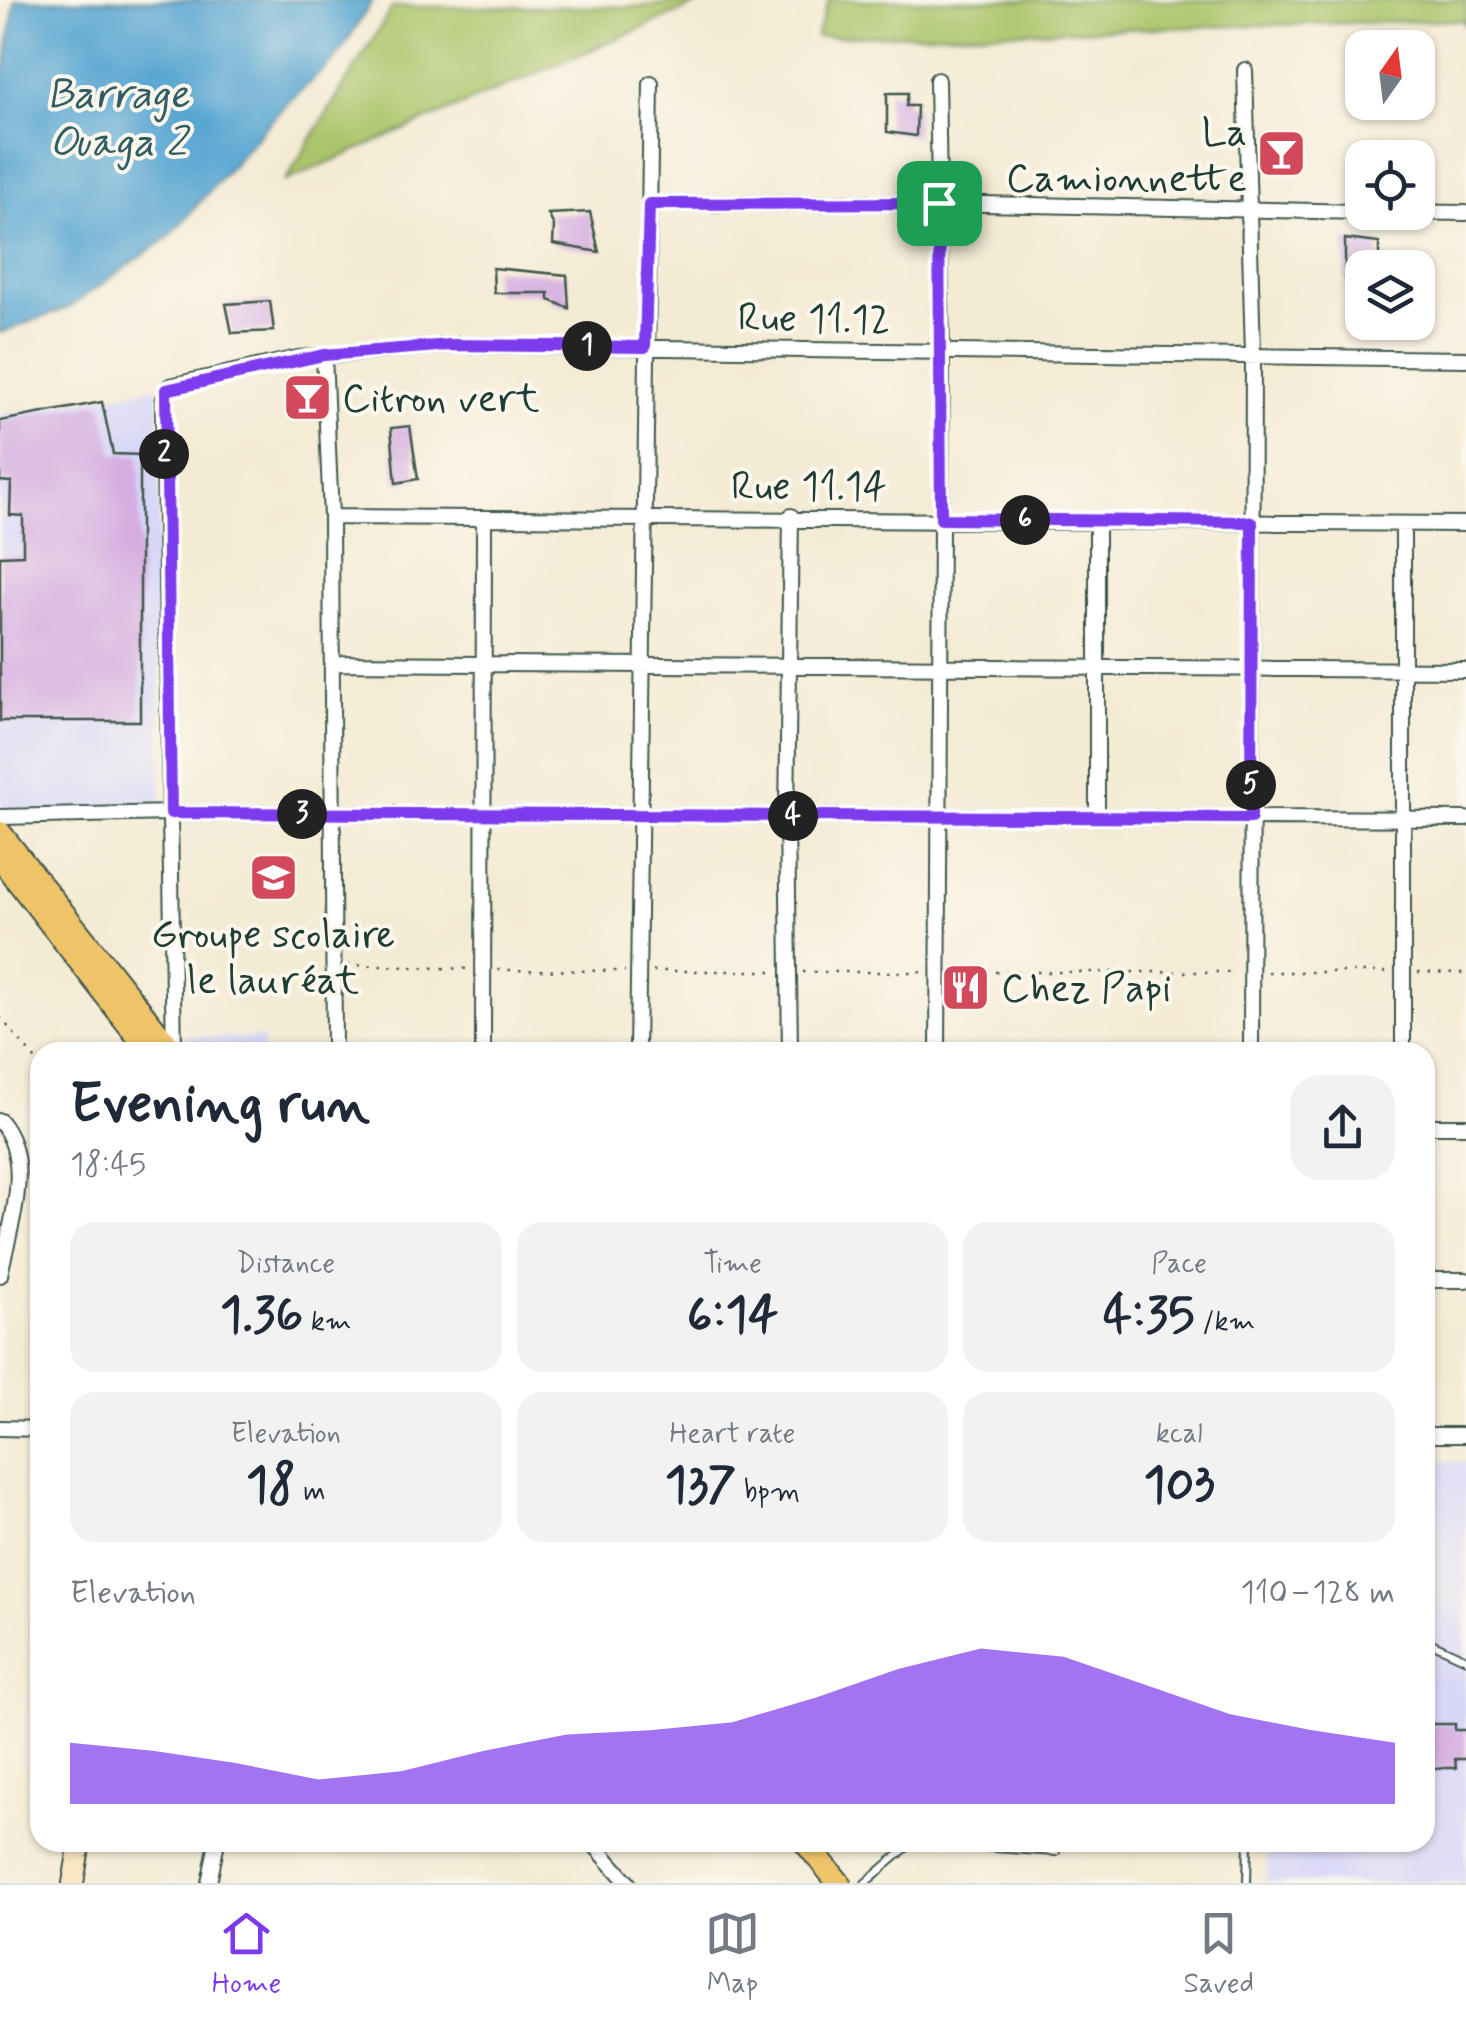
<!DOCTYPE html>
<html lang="en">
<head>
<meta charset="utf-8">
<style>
  :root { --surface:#fff; --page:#f2f2f3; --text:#1f2937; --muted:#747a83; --line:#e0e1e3; --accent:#7c3aed }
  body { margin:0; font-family:Mynerve,sans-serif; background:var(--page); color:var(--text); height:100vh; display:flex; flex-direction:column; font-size:38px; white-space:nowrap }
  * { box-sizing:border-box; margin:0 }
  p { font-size:32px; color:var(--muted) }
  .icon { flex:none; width:55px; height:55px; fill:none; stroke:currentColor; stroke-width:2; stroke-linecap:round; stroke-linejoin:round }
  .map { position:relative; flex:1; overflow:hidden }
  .sheet { position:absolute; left:30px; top:1042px; width:1405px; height:810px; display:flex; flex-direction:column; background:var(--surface); border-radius:30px; box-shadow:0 2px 8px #0004 }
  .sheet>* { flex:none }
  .needle { width:65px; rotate:14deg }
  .buttons { position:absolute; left:1345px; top:30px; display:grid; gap:20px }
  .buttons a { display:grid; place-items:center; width:90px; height:90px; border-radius:20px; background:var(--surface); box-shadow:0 2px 8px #0004; font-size:50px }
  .pin { position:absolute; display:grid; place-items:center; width:85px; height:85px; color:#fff; margin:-42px; border-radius:20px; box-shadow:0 5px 15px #0006 }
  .km { position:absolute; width:50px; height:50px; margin:-25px; border-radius:50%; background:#222; color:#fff; font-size:28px; line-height:50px; text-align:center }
  .round { display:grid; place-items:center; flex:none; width:105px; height:105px; border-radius:30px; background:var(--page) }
  .overview { display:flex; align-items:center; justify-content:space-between; height:170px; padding:0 40px }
  h1 { font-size:55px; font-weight:800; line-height:75px }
  .figures { display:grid; grid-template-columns:repeat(3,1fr); gap:15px; height:170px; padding:10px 40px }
  .figures div { display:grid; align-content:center; border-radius:25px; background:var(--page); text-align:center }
  .figures b { font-size:50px; font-weight:800 }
  .figures small { font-size:28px; font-weight:400 }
  .figures p { font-size:28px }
  .chart { height:280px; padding:20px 40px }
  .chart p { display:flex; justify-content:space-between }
  .chart svg { width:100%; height:180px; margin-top:10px; fill:var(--accent); opacity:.7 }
  .dock { display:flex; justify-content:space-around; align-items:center; height:140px; border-top:2px solid var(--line); background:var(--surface); font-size:28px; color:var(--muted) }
  .dock a { display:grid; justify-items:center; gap:5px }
  .dock .selected { color:var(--accent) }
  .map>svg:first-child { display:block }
</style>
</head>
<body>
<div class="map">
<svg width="1466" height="1883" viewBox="0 0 1466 1883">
  <rect width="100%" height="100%" fill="#fbf7ec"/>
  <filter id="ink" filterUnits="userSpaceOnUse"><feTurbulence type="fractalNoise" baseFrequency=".01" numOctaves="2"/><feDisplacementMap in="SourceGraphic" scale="20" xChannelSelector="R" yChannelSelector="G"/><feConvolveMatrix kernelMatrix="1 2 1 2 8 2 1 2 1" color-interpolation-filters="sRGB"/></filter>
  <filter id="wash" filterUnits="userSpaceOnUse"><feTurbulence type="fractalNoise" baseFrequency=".0048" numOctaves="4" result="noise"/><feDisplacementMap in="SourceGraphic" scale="40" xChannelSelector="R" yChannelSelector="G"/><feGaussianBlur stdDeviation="2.25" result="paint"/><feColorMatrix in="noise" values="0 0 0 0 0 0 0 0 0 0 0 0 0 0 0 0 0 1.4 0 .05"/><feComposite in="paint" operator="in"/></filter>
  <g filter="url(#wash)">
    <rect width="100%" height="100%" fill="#f4ebd4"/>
    <path fill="#d8d7f8" d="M158,387L161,811H4L0,803V415Z
      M182,1036L263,1038V1052H188Z
      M1425,1461L1466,1462V1883H1267L1268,1843L1425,1842Z"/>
    <path fill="#abc56b" stroke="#658150" stroke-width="2.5" d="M707,0L285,181L393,7H635Z
      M829,0H1466V28L1462,20L816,37Z"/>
    <path fill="#59a6d2" stroke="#3c7283" stroke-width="2.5" d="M15,0H373L337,57L284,106L170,236L68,308L0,333V102Z"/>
    <g id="blocks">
      <path fill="#d5ade1" d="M887,93H908L906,106H917L916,136L887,132Z
        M590,212L599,252L553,244L554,226L548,214Z
        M1345,239L1379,243V268H1362V275L1345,278Z
        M493,268L567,275L569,308L549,300V293H494Z
        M270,301L274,331L232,333L226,304Z
        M102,402L113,454L140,455V721H0V556L23,555V516L10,515L11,482L0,481V421Z
        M410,426L418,479L396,483L391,428Z
        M1425,1724H1455V1730H1466V1759H1455L1456,1768H1425Z"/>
    </g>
  </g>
  <g filter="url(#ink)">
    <use href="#blocks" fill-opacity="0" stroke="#3f574c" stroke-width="2.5"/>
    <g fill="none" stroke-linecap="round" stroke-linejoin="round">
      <defs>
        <path id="lane" d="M1425,1640L1466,1659
          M865,1883L912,1843L1056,1852
          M1247,1883L1248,1842"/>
        <path id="street" d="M1245,70L1253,354L1251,1052
          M937,80L942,352L938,1052
          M649,204L939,203L1362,212
          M1389,212L1466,213
          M324,355L331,517L334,1052
          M331,517L1466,524
          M1403,524V1052
          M332,663L1466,670
          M0,817L171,813L1466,819
          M1097,818V521
          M174,1052L163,401L170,386L298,358L450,345L1466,359
          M483,1052L484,518
          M637,1052L651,83
          M790,1052L787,816L791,516
          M0,1121C35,1163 9,1227 0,1275
          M1425,1126H1466
          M1425,1280H1466
          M0,1428L40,1429
          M1425,1435H1466
          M592,1842L628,1883
          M209,1883L217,1842"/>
        <path id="secondary" d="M73,1883L80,1842"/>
        <path id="primary" d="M0,833L173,1052
          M0,858L150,1052
          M805,1842L839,1883"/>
      </defs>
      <use href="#lane" stroke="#3f574c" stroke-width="10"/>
      <use href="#street" stroke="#3f574c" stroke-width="18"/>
      <use href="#secondary" stroke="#3f574c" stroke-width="24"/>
      <use href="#primary" stroke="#3f574c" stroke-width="26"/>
      <path stroke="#3f574c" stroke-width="2.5" stroke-dasharray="2.5 8" stroke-linecap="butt" d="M348,965L470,969
        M498,970L625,971
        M653,971H775
        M803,972H925
        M953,972H1235
        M1268,972H1390
        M1418,972L1466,973
        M0,1017L40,1065"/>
      <use href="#lane" stroke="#fff" stroke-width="6"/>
      <use href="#street" stroke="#fff" stroke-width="14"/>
      <use href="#secondary" stroke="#f9e7c3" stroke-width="20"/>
      <use href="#primary" stroke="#efc469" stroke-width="22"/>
    </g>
  </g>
  <g fill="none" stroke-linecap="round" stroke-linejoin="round" filter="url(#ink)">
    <defs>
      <path id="route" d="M939,203L941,519L1252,522L1251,818L171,813L166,390L324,355L450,345L645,347L649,204Z"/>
    </defs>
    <use href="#route" stroke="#fff" stroke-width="20"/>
    <use href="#route" stroke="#7c3aed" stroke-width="12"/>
  </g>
  <defs>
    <symbol id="bar-square" viewBox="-11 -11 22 22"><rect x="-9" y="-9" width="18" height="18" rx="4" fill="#d1495b" stroke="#fbf7ec"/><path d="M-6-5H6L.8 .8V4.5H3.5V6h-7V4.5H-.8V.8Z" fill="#fff"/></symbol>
    <symbol id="school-square" viewBox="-11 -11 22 22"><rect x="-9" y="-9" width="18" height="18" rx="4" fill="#d1495b" stroke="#fbf7ec"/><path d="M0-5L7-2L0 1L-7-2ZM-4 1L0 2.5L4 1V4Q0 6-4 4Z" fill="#fff"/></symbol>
    <symbol id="restaurant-square" viewBox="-11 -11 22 22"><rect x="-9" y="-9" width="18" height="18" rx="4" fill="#d1495b" stroke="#fbf7ec"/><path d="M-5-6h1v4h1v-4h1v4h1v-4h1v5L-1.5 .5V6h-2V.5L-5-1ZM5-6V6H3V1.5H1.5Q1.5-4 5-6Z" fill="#fff"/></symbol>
  </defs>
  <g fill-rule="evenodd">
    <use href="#bar-square" x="1254" y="126" width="55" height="55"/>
    <use href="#bar-square" x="280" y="370" width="55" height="55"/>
    <use href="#school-square" x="246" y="850" width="55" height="55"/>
    <use href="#restaurant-square" x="938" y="960" width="55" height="55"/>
  </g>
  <g text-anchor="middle" stroke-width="8" stroke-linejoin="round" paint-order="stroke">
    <g font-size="40" fill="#1f3d34" stroke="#fbf7ec" text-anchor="start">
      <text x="1247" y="145" text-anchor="end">La<tspan x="1247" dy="46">Camionnette</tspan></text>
      <text x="342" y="411">Citron vert</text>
      <text x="273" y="947" text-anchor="middle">Groupe scolaire<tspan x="273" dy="46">le lauréat</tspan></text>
      <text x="1001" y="1001">Chez Papi</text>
    </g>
    <g font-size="40" fill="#1f3d34" stroke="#fbf7ec">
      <text transform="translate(814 317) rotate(1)" y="14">Rue 11.12</text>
      <text x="809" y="499">Rue 11.14</text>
    </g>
    <g font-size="42" font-style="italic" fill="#305c63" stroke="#fbf7ec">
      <text x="118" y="107">Barrage<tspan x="118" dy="48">Ouaga 2</tspan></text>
    </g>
  </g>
</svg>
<div class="buttons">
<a><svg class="needle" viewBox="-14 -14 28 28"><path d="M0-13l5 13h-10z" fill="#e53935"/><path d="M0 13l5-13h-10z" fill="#747a83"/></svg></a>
<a><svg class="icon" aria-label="locate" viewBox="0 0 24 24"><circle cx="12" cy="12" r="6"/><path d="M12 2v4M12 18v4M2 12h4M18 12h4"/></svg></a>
<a><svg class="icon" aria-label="layers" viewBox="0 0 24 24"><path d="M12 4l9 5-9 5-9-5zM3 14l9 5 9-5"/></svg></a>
</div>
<div class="pin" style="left:939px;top:203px;background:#1e9e55"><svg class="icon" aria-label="arrive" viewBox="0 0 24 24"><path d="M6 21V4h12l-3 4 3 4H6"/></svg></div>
<b class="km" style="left:587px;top:346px">1</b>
<b class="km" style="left:164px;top:454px">2</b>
<b class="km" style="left:302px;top:814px">3</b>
<b class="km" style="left:793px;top:816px">4</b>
<b class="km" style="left:1251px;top:785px">5</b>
<b class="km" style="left:1025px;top:520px">6</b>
<section class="sheet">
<div class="overview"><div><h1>Evening run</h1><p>18:45</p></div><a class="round"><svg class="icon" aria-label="share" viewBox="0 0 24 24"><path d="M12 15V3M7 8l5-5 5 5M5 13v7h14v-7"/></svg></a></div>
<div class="figures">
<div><p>Distance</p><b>1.36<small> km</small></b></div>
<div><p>Time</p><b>6:14</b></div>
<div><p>Pace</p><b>4:35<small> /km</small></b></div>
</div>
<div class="figures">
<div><p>Elevation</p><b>18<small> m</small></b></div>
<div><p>Heart rate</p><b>137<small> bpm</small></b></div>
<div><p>kcal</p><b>103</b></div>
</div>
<div class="chart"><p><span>Elevation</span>110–128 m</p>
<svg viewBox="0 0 160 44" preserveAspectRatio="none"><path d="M0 44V29L10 31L20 34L30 38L40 36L50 31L60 27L70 26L80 24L90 18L100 11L110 6L120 8L130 15L140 22L150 26L160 29V44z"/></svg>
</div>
</section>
</div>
<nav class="dock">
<a class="selected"><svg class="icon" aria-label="home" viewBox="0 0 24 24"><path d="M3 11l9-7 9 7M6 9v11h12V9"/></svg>Home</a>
<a><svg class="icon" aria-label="map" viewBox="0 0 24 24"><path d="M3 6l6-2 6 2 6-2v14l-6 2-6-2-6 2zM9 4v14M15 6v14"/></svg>Map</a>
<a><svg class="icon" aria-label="saved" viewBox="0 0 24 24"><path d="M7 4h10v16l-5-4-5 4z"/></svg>Saved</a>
</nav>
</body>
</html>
